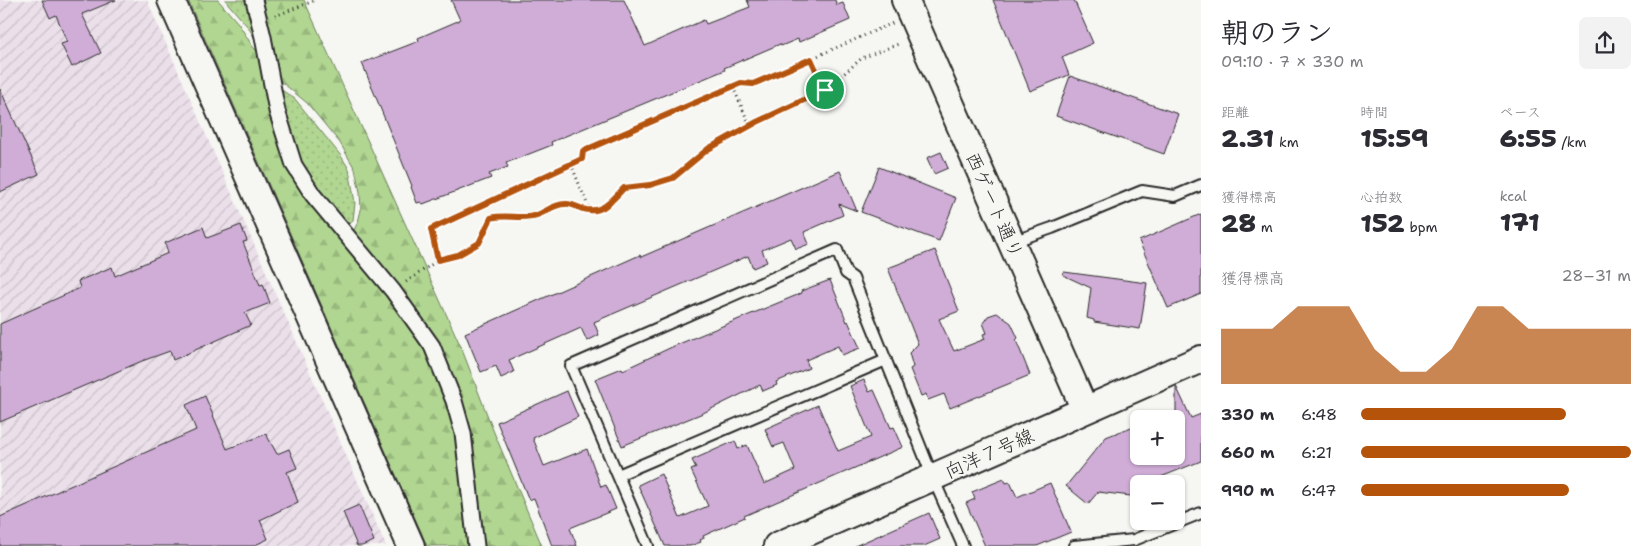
<!DOCTYPE html>
<html lang="ja">
<head>
<meta charset="utf-8">
<style>
  :root { --surface:#fff; --page:#f2f2f3; --text:#2b2b33; --muted:#7c7c81; --accent:#b45309 }
  body { margin:0; font-family:"Shantell Sans","Klee One",sans-serif; background:var(--page); color:var(--text); height:100vh; display:flex; flex-direction:column; font-size:19px; white-space:nowrap }
  * { box-sizing:border-box; margin:0 }
  p { font-size:16px; color:var(--muted) }
  .icon { flex:none; width:28px; height:28px; fill:none; stroke:currentColor; stroke-width:2; stroke-linecap:round; stroke-linejoin:round }
  .map { position:relative; flex:1; overflow:hidden }
  .drawer { display:flex; flex-direction:column; background:var(--surface); width:450px }
  .drawer>* { flex:none }
  .tools { position:absolute; left:1130px; top:410px; display:grid; gap:10px }
  .tools a { display:grid; place-items:center; width:55px; height:55px; border-radius:8px; background:var(--surface); box-shadow:0 1px 4px #0004; font-size:25px }
  .pin { position:absolute; display:grid; place-items:center; width:42px; height:42px; color:#fff; margin:-21px; border:2px solid #fff; border-radius:50%; box-shadow:0 1px 5px #0007 }
  .round { display:grid; place-items:center; flex:none; width:52px; height:52px; border-radius:8px; background:var(--page) }
  .head { display:flex; align-items:center; justify-content:space-between; height:85px; padding:0 20px }
  h1 { font-size:28px; font-weight:800; line-height:38px }
  .figures { display:grid; grid-template-columns:repeat(3,1fr); gap:8px; height:85px; padding:5px 20px }
  .figures div { display:grid; align-content:center }
  .figures b { font-size:25px; font-weight:800 }
  .figures small { font-size:14px; font-weight:400 }
  .figures p { font-size:14px }
  .chart { height:140px; padding:10px 20px }
  .chart p { display:flex; justify-content:space-between }
  .chart svg { width:100%; height:90px; margin-top:5px; fill:var(--accent); opacity:.7 }
  ul { padding:0 20px; list-style:none; font-size:16px }
  li { display:grid; grid-template-columns:80px 60px 1fr; align-items:center; height:38px }
  li i { height:12px; border-radius:6px; background:var(--accent) }
  main { display:flex; flex:1; min-height:0 }
  .map>svg:first-child { display:block }
</style>
</head>
<body>
<main>
<div class="map">
<svg width="1201" height="546" viewBox="0 0 1201 546">
  <defs>
    <pattern id="industrial-furrows" width="10" height="10" patternUnits="userSpaceOnUse" patternTransform="scale(1.25)"><rect width="10" height="10" fill="#ebe0ea"/><path d="M-1 1l2-2M0 10L10 0M9 11l2-2" fill="none" stroke="#cac0c9"/></pattern>
    <pattern id="grass-dots" width="8" height="8" patternUnits="userSpaceOnUse" patternTransform="scale(1.25)"><rect width="8" height="8" fill="#b1d691"/><path d="M2 2h.1M6 6h.1" fill="none" stroke="#98b87d" stroke-width="1.8" stroke-linecap="round"/></pattern>
    <pattern id="forest-firs" width="22" height="20" patternUnits="userSpaceOnUse" patternTransform="scale(1.25)"><rect width="22" height="20" fill="#b1d691"/><path d="M5 1l3.5 6h-7zM16 11l3.5 6h-7z" fill="#98b87d"/></pattern>
  </defs>
  <rect width="100%" height="100%" fill="#f6f6f2"/>
  <filter id="ink" filterUnits="userSpaceOnUse"><feTurbulence type="fractalNoise" baseFrequency=".02" numOctaves="2"/><feDisplacementMap in="SourceGraphic" scale="10" xChannelSelector="R" yChannelSelector="G"/><feConvolveMatrix kernelMatrix="1 2 1 2 8 2 1 2 1" color-interpolation-filters="sRGB"/></filter>
  <g filter="url(#ink)">
    <path fill="url(#industrial-furrows)" d="M0,0H147L386,546H0Z"/>
    <path fill="url(#grass-dots)" stroke="#6e805e" d="M225,0H248L259,45L248,27Z
      M280,89L295,99L341,156L349,169L355,203L353,220L347,228C331,209 308,180 298,157C289,135 285,112 280,89Z"/>
    <path fill="url(#forest-firs)" stroke="#6e805e" d="M188,0H218L238,23L253,47L260,54L278,141L287,163L349,248L407,320L426,352L442,388L456,435L470,546H427Z
      M262,0H304L461,347L493,430L542,546H482L457,390L352,234L358,222L361,210L360,192L355,169L340,143L307,103L278,79Z"/>
    <path fill="#d0add7" stroke="#2b2b2b" d="M42,0H116L82,14L101,53L72,67L61,44L67,42L56,15L50,18Z
      M451,0H624L645,46L704,20L706,24L750,7L747,0H835L837,5L843,3L850,20L799,42L798,39L781,46L780,44L724,68L725,70L551,142L552,145L506,163L508,167L489,174L491,178L423,204L421,202L417,203L411,187L412,186L362,63L419,41L418,38L460,20Z
      M993,0H1074L1093,43L1062,57L1069,75L1030,91Z
      M1070,76L1178,114L1164,154L1056,116Z
      M0,89L39,174L0,192Z
      M941,152L948,168L934,174L927,158Z
      M879,167L956,198L939,241L861,212Z
      M840,171L857,211L839,204L843,215L804,232L809,244L796,249L791,238L762,250L767,262L753,268L748,256L594,322L599,335L587,341L581,328L509,360L514,372L501,378L496,366L481,372L465,333L640,255L641,257Z
      M1201,214V294L1168,308L1139,241Z
      M241,225L247,241L243,242L260,285L263,284L270,303L245,313L251,325L173,360L170,351L142,361L0,422V324L80,288L78,281L112,267L115,276L168,253L165,243L203,227L207,238Z
      M935,250L959,311L939,319L954,351L985,339L983,334L987,333L983,323L988,316L997,313L1011,323L1018,338L1016,340L1030,375L950,408L944,394L928,400L926,394L921,396L910,369L913,367L909,353L918,344L888,268Z
      M1064,272L1147,283L1140,329L1094,322V320L1087,318L1091,288L1063,275Z
      M830,280L847,322L848,321L860,348L842,355L838,346L806,360L809,368L776,382L777,385L763,391L760,385L703,413L622,446L595,379L622,368L623,370L674,346L802,293L801,291Z
      M864,380L869,392L874,390L891,428L894,427L903,447L744,516L745,517L703,536L704,538L700,540L701,542L690,546H665L638,485L661,474L680,518L708,506L691,470L696,468L692,460L735,441L738,449L747,445L764,484L795,470L784,443L773,447L765,429L818,405L838,451L871,437L850,386Z
      M1176,386L1191,418L1201,414V461L1156,479L1155,484H1139V497L1098,492L1088,504L1066,486L1106,437L1139,424V456H1176Z
      M567,391L578,417L533,438L544,466L587,449L601,487L606,485L616,509L570,528L577,546H552L534,498L529,500L497,422Z
      M205,396L227,449L266,434L277,454L289,449L297,468L287,472L298,502L260,520L268,539L253,546H0V517L196,430L186,405Z
      M1004,479L1006,483L1010,482L1017,497L1050,483L1071,532L1037,546H985L966,503L975,499L972,492Z
      M359,505L374,541L362,546H357L343,512Z
      M929,513L940,539L924,546H855Z"/>
    <g fill="none" stroke-linecap="round" stroke-linejoin="round">
      <defs>
        <path id="service" d="M1012,242L1052,228L1142,191L1175,196L1201,185
          M618,475L886,360
          M648,546L571,366L837,250L846,273L853,278L933,478L963,546
          M1074,546L1134,540L1201,513"/>
        <path id="pedestrian" d="M254,0L263,37L277,111L294,165L313,195L393,291L432,346L454,401L463,433L476,546"/>
        <path id="tertiary" d="M171,0L411,546
          M905,0L1085,410
          M777,546L1201,359"/>
      </defs>
      <use href="#service" stroke="#2b2b2b" stroke-width="14"/>
      <use href="#pedestrian" stroke="#2b2b2b" stroke-width="19"/>
      <use href="#tertiary" stroke="#2b2b2b" stroke-width="30"/>
      <path stroke="#2b2b2b" stroke-width="3" stroke-dasharray="1 4" stroke-linecap="butt" d="M275,16L316,0
        M811,59L825,90
        M733,87L750,126
        M571,164L590,211
        M438,260L459,255L479,243L491,218C506,214 522,220 537,215C547,212 554,204 565,204C571,203 578,207 583,209C602,215 612,200 624,188L650,185L673,178L708,149L757,122L825,90L862,58L901,43
        M406,282L438,260L431,229L582,159L583,151L741,83L753,84L893,23"/>
      <use href="#service" stroke="#f6f6f2" stroke-width="10"/>
      <use href="#pedestrian" stroke="#f6f6f2" stroke-width="15"/>
      <use href="#tertiary" stroke="#f6f6f2" stroke-width="26"/>
    </g>
  </g>
  <g fill="none" stroke-linecap="round" stroke-linejoin="round" filter="url(#ink)">
    <defs>
      <path id="route" d="M811,59L825,90L757,122L708,149L673,178L650,185L624,188C612,200 602,215 583,209C578,207 570,203 565,204C554,204 546,212 537,215C522,220 506,214 491,218L479,243L458,255L438,260L431,229L582,159L583,151L741,83L753,84Z"/>
    </defs>
    <use href="#route" stroke="#fff" stroke-width="10"/>
    <use href="#route" stroke="#b45309" stroke-width="6"/>
  </g>
  <g text-anchor="middle" stroke-width="4" stroke-linejoin="round" paint-order="stroke">
    <g font-size="19" fill="#2b2b2b" stroke="#f6f6f2">
      <text transform="translate(995 205) rotate(66)" y="7">西ゲート通り</text>
      <text transform="translate(989 453) rotate(-24)" y="7">向洋７号線</text>
    </g>
  </g>
</svg>
<div class="tools">
<a>+</a>
<a>−</a>
</div>
<div class="pin" style="left:825px;top:90px;background:#1e9e55"><svg class="icon" aria-label="arrive" viewBox="0 0 24 24"><path d="M6 21V4h12l-3 4 3 4H6"/></svg></div>
</div>
<section class="drawer">
<div class="head"><div><h1>朝のラン</h1><p>09:10 · 7 × 330 m</p></div><a class="round"><svg class="icon" aria-label="share" viewBox="0 0 24 24"><path d="M12 15V3M7 8l5-5 5 5M5 13v7h14v-7"/></svg></a></div>
<div class="figures">
<div><p>距離</p><b>2.31<small> km</small></b></div>
<div><p>時間</p><b>15:59</b></div>
<div><p>ペース</p><b>6:55<small> /km</small></b></div>
</div>
<div class="figures">
<div><p>獲得標高</p><b>28<small> m</small></b></div>
<div><p>心拍数</p><b>152<small> bpm</small></b></div>
<div><p>kcal</p><b>171</b></div>
</div>
<div class="chart"><p><span>獲得標高</span>28–31 m</p>
<svg viewBox="0 0 160 44" preserveAspectRatio="none"><path d="M0 44V17L10 17L20 17L30 6L40 6L50 6L60 27L70 38L80 38L90 27L100 6L110 6L120 17L130 17L140 17L150 17L160 17V44z"/></svg>
</div>
<ul>
<li><b>330 m</b>6:48<i style="width:76%"></i></li>
<li><b>660 m</b>6:21<i style="width:100%"></i></li>
<li><b>990 m</b>6:47<i style="width:77%"></i></li>
</ul>
</section>
</main>
</body>
</html>
